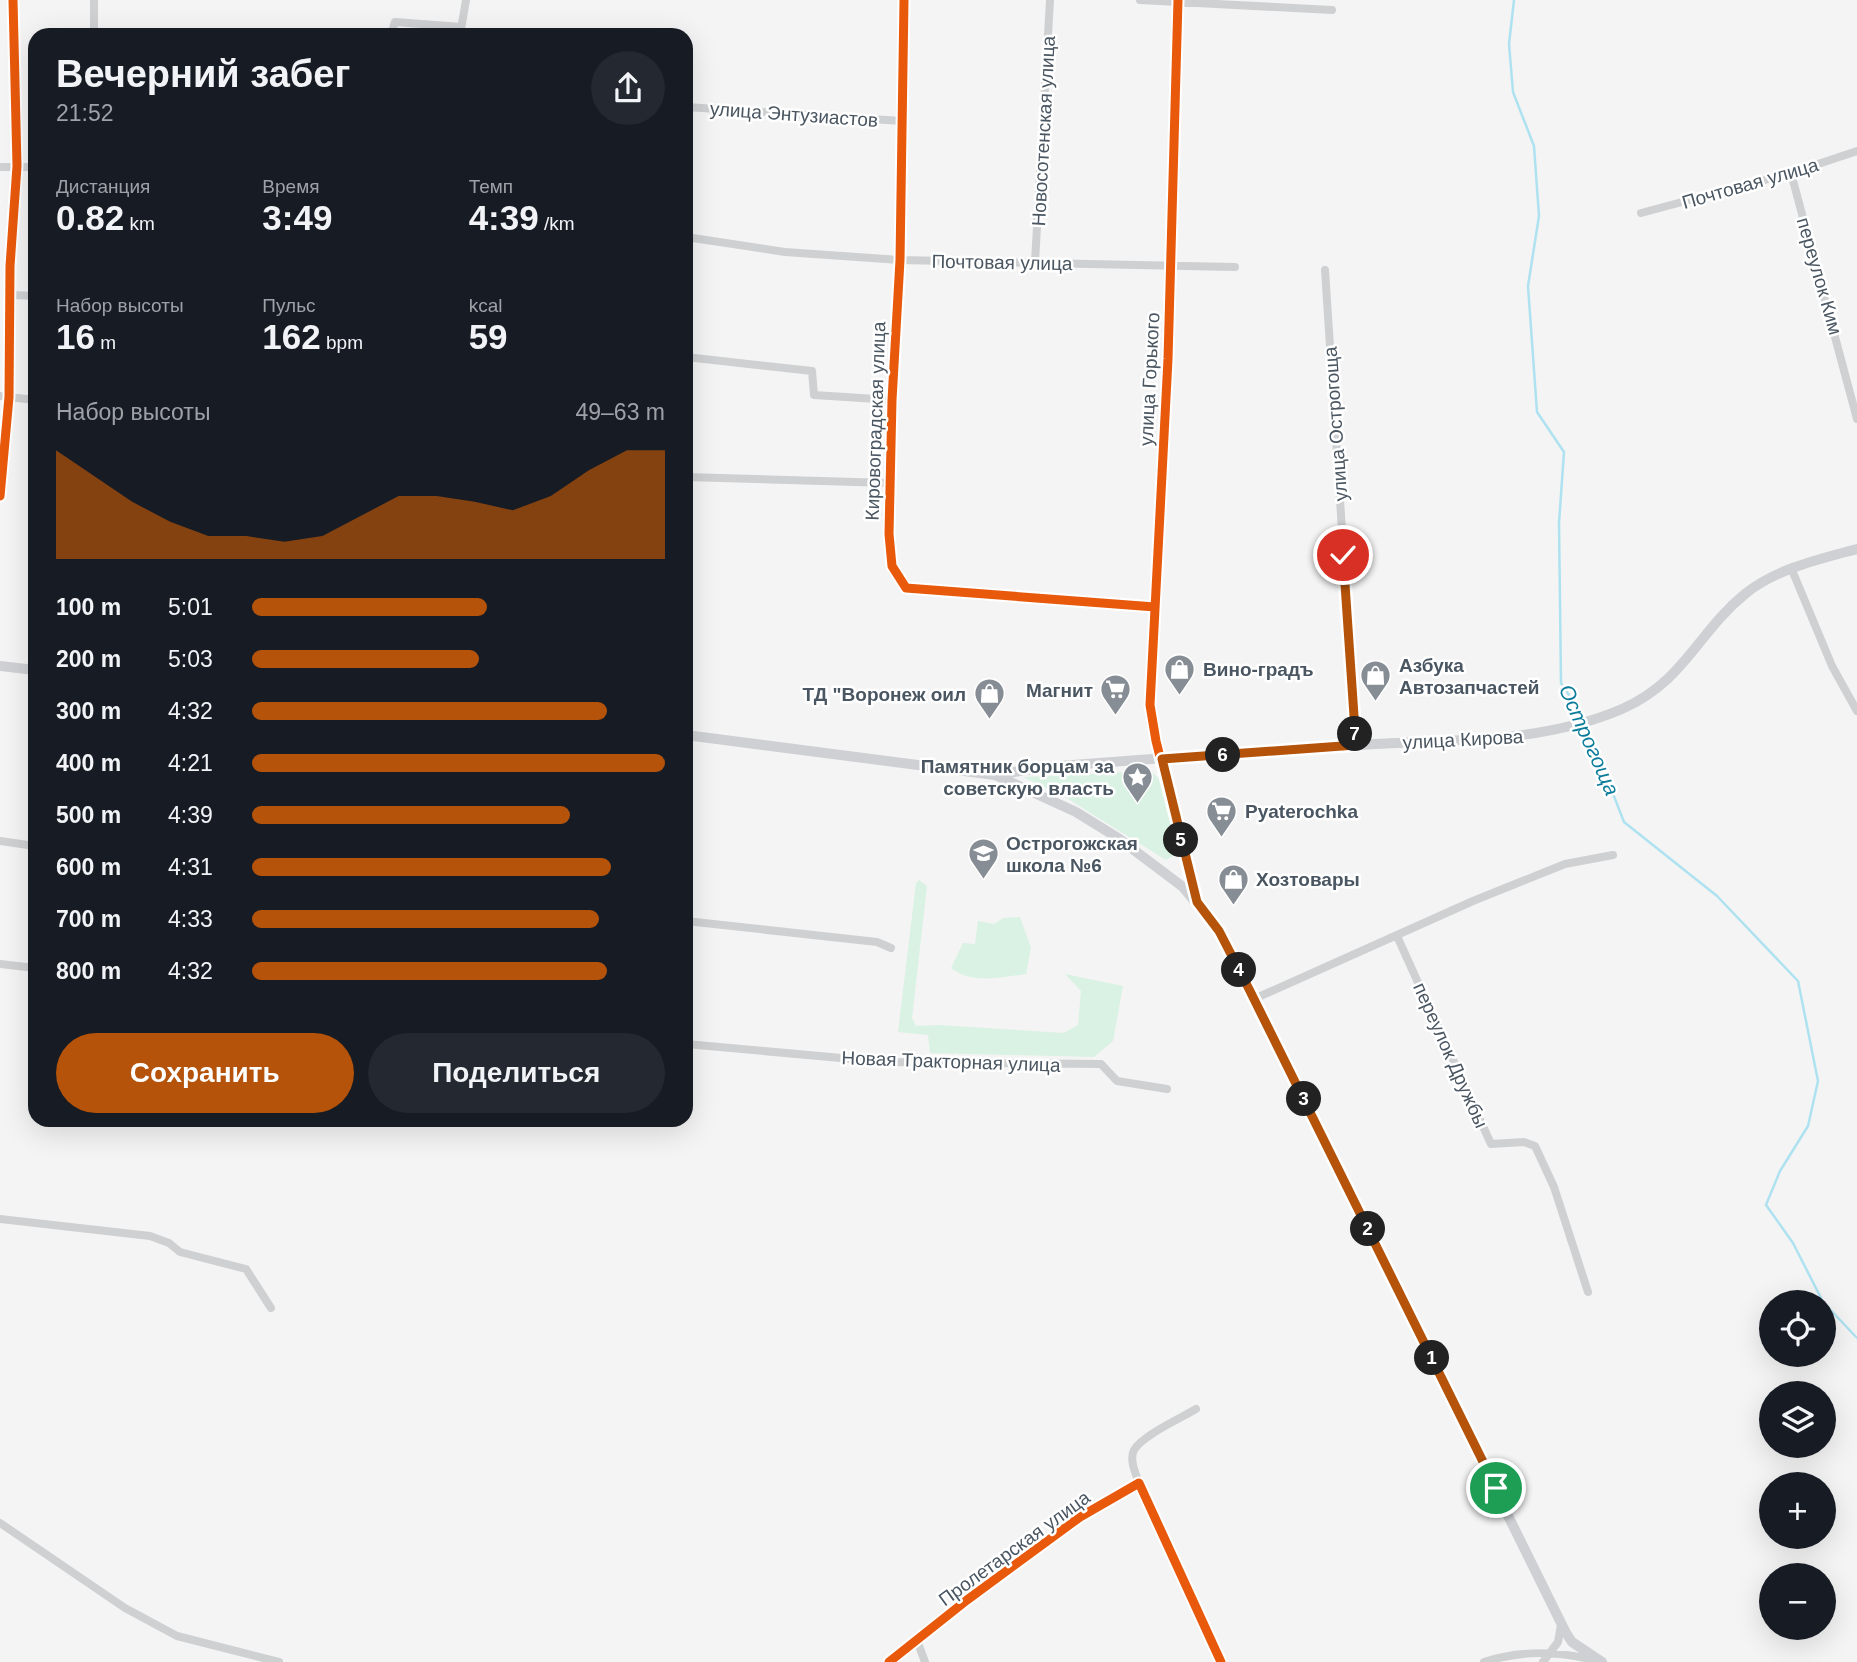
<!DOCTYPE html>
<html lang="ru">
<head>
<meta charset="utf-8">
<style>
  :root { --surface:#171b24; --page:#242831; --text:#f1f3f6; --muted:#9ea1a6; --accent:#b45309 }
  body { margin:0; font-family:Arial,sans-serif; background:var(--page); color:var(--text); height:100vh; display:flex; flex-direction:column; font-size:26px; white-space:nowrap }
  * { box-sizing:border-box; margin:0 }
  p { font-size:23px; color:var(--muted) }
  .icon { flex:none; width:38px; height:38px; fill:none; stroke:currentColor; stroke-width:2; stroke-linecap:round; stroke-linejoin:round }
  .map { position:relative; flex:1; overflow:hidden }
  .sheet { position:absolute; left:28px; top:28px; width:665px; height:1099px; display:flex; flex-direction:column; background:var(--surface); border-radius:21px; box-shadow:0 7px 28px #0002 }
  .sheet>* { flex:none }
  .fabs { position:absolute; left:1759px; top:1290px; display:grid; gap:14px }
  .fabs a { display:grid; place-items:center; width:77px; height:77px; border-radius:50%; background:var(--surface); box-shadow:0 7px 28px #0002; font-size:35px }
  .pin { position:absolute; display:grid; place-items:center; width:60px; height:60px; color:#fff; margin:-30px; border:4px solid #fff; border-radius:50%; box-shadow:0 2px 7px #0007 }
  .km { position:absolute; width:35px; height:35px; margin:-18px; border-radius:50%; background:#222; color:#fff; font-size:19px; line-height:35px; text-align:center }
  .round { display:grid; place-items:center; flex:none; width:74px; height:74px; border-radius:37px; background:var(--page) }
  .head { display:flex; align-items:center; justify-content:space-between; height:119px; padding:0 28px }
  h1 { font-size:38px; font-weight:800; line-height:52px }
  .metrics { display:grid; grid-template-columns:repeat(3,1fr); gap:10px; height:119px; padding:7px 28px }
  .metrics div { display:grid; align-content:center }
  .metrics b { font-size:35px; font-weight:800 }
  .metrics small { font-size:19px; font-weight:400 }
  .metrics p { font-size:19px }
  .chart { height:196px; padding:14px 28px }
  .chart p { display:flex; justify-content:space-between }
  .chart svg { width:100%; height:126px; margin-top:7px; fill:var(--accent); opacity:.7 }
  .primary-button { display:flex; gap:14px; margin-top:auto; padding:14px 28px }
  .primary-button a { flex:1; height:80px; border-radius:42px; background:var(--accent); color:#fff; font-size:28px; font-weight:800; line-height:80px; text-align:center }
  .primary-button a+a { background:var(--page); color:var(--text) }
  ul { padding:0 28px; list-style:none; font-size:23px }
  li { display:grid; grid-template-columns:112px 84px 1fr; align-items:center; height:52px }
  li i { height:18px; border-radius:9px; background:var(--accent) }
  .map>svg:first-child { display:block }
</style>
</head>
<body>
<div class="map">
<svg width="1857" height="1662" viewBox="0 0 1857 1662">
  <rect width="100%" height="100%" fill="#f4f4f4"/>
  <path fill="#d9f2e3" d="M1151,771L1160,780L1178,853L1166,860L1065,797L1023,777Z
    M919,880L927,886L912,1018L916,1026L938,1025L1064,1033L1078,1025L1081,991L1065,974L1123,986L1113,1041L1094,1057L930,1053L928,1035L898,1032L916,883Z
    M1020,917L1031,948L1026,974C1001,977 973,985 951,968L963,943L975,944L978,921L994,924L1003,918Z"/>
  <g fill="none" stroke-linecap="round" stroke-linejoin="round">
    <path stroke="#aee2f0" stroke-width="2.5" d="M1514,0L1509,44L1513,92L1534,146L1539,216L1528,286L1537,412L1564,452L1559,523L1561,683L1584,718
      M1586,724L1624,822L1717,896L1798,981L1818,1081L1808,1126L1780,1171L1766,1205L1793,1243L1823,1302
      M1824,1303L1857,1338"/>
    <path stroke="#ced0d2" stroke-width="8" d="M94,0V35
      M904,0L900,260L892,400L889,534L892,566L906,588L1155,607
      M1140,0L1332,10
      M1178,0L1168,359L1150,705L1156,741L1197,903
      M391,35L395,22L461,27
      M460,35L466,0
      M686,107L902,121
      M0,167H35
      M1791,173L1857,419
      M1641,213L1791,173L1857,151
      M686,237L785,252L900,260L1235,267
      M1035,262L1050,0
      M1325,270L1356,745
      M12,295L35,296
      M686,357L812,371L814,395L892,400
      M0,396L35,400
      M686,477L889,483
      M0,496L9,397L10,266L17,166L13,0
      M1792,570L1832,666L1857,711
      M0,841L35,846
      M686,921L877,942L891,948
      M1397,936L1491,1144L1524,1142L1535,1146L1554,1187L1588,1292
      M0,964L35,968
      M1254,999L1473,901L1565,864L1613,855
      M686,1044L885,1062L1101,1064L1117,1081L1167,1089
      M0,1219L150,1236L169,1243L180,1252L246,1269L271,1308
      M1139,1483C1136,1474 1129,1460 1134,1450C1143,1435 1181,1418 1196,1409
      M0,1523L125,1608L177,1636L279,1662
      M918,1643L925,1662
      M889,1662L967,1600L1080,1517L1139,1483L1221,1662
      M1484,1662C1521,1650 1556,1651 1594,1660
      M1543,1662L1558,1642L1561,1625"/>
    <path stroke="#ced0d4" stroke-width="10" d="M0,666L35,670
      M686,735L995,775L1076,812L1118,838L1183,887L1219,931L1566,1633L1572,1642L1602,1662
      M995,775L1045,767C1149,759 1253,751 1357,745C1446,739 1538,745 1622,709C1684,682 1698,632 1745,594C1775,569 1820,559 1857,549"/>
    <defs>
      <path id="cycleway" d="M904,0L900,260L892,400L889,534L892,566L906,588L1155,607
        M1178,0L1168,359L1150,705L1156,741L1197,903
        M0,496L9,397L10,266L17,166L13,0
        M889,1662L967,1600L1080,1517L1139,1483L1221,1662"/>
    </defs>
    <use href="#cycleway" stroke="#fff" stroke-width="13"/>
    <use href="#cycleway" stroke="#e8590c" stroke-width="9"/>
  </g>
  <g fill="none" stroke-linecap="round" stroke-linejoin="round">
    <defs>
      <path id="route" d="M1343,555L1356,745L1162,759L1197,902L1219,931L1250,991L1496,1488"/>
    </defs>
    <use href="#route" stroke="#fff" stroke-width="14"/>
    <use href="#route" stroke="#b45309" stroke-width="9"/>
  </g>
  <defs>
    <symbol id="shop-pin" viewBox="-11 -11 22 30"><path d="M0 17L-7.5 6A9.5 9.5 0 1 1 7.5 6Z" fill="#868d94" stroke="#fff"/><path d="M-5-2.5h2.3a2.7 3.5 0 0 1 5.4 0H5L5.5 6h-11ZM-1.5-2.5h3a1.5 2.3 0 0 0-3 0Z" fill="#fff"/></symbol>
    <symbol id="supermarket-pin" viewBox="-11 -11 22 30"><path d="M0 17L-7.5 6A9.5 9.5 0 1 1 7.5 6Z" fill="#868d94" stroke="#fff"/><path d="M-6-5.5h2.5l.6 2H6L4.5 2H-2.5L-4.4-4H-6ZM-1.5 3.2a1.3 1.3 0 1 0 .1 0ZM3 3.2a1.3 1.3 0 1 0 .1 0Z" fill="#fff"/></symbol>
    <symbol id="sight-pin" viewBox="-11 -11 22 30"><path d="M0 17L-7.5 6A9.5 9.5 0 1 1 7.5 6Z" fill="#868d94" stroke="#fff"/><path d="M0-6L1.8-2.2L6-1.7L2.9 1.2L3.7 5.4L0 3.3L-3.7 5.4L-2.9 1.2L-6-1.7L-1.8-2.2Z" fill="#fff"/></symbol>
    <symbol id="school-pin" viewBox="-11 -11 22 30"><path d="M0 17L-7.5 6A9.5 9.5 0 1 1 7.5 6Z" fill="#868d94" stroke="#fff"/><path d="M0-5L7-2L0 1L-7-2ZM-4 1L0 2.5L4 1V4Q0 6-4 4Z" fill="#fff"/></symbol>
  </defs>
  <g fill-rule="evenodd">
    <use href="#shop-pin" x="1162" y="652" width="35" height="47"/>
    <use href="#shop-pin" x="1358" y="658" width="35" height="47"/>
    <use href="#supermarket-pin" x="1098" y="672" width="35" height="47"/>
    <use href="#shop-pin" x="972" y="676" width="35" height="47"/>
    <use href="#sight-pin" x="1120" y="760" width="35" height="47"/>
    <use href="#supermarket-pin" x="1204" y="794" width="35" height="47"/>
    <use href="#school-pin" x="966" y="836" width="35" height="47"/>
    <use href="#shop-pin" x="1216" y="862" width="35" height="47"/>
  </g>
  <g text-anchor="middle" stroke-width="5" stroke-linejoin="round" paint-order="stroke">
    <g font-size="19" fill="#4a5661" stroke="#fff">
      <text transform="translate(794 114) rotate(4)" y="7">улица Энтузиастов</text>
      <text transform="translate(1043 131) rotate(-87)" y="7">Новосотенская улица</text>
      <text transform="translate(1750 183) rotate(-16)" y="7">Почтовая улица</text>
      <text transform="translate(1002 262) rotate(1)" y="7">Почтовая улица</text>
      <text transform="translate(1820 276) rotate(74)" y="7">переулок Ким</text>
      <text transform="translate(1149 379) rotate(-87)" y="7">улица Горького</text>
      <text transform="translate(875 421) rotate(-88)" y="7">Кировоградская улица</text>
      <text transform="translate(1335 424) rotate(-94)" y="7">улица Острогоща</text>
      <text transform="translate(1463 739) rotate(-3)" y="7">улица Кирова</text>
      <text transform="translate(1451 1055) rotate(66)" y="7">переулок Дружбы</text>
      <text transform="translate(951 1061) rotate(2)" y="7">Новая Тракторная улица</text>
      <text transform="translate(1014 1548) rotate(-36)" y="7">Пролетарская улица</text>
    </g>
    <g font-size="19" font-weight="bold" fill="#4a5661" stroke="#fff" text-anchor="start">
      <text x="1399" y="672">Азбука<tspan x="1399" dy="22">Автозапчастей</tspan></text>
      <text x="1203" y="676">Вино-градъ</text>
      <text x="1093" y="697" text-anchor="end">Магнит</text>
      <text x="966" y="701" text-anchor="end">ТД "Воронеж оил</text>
      <text x="1114" y="773" text-anchor="end">Памятник борцам за<tspan x="1114" dy="22">советскую власть</tspan></text>
      <text x="1245" y="818">Pyaterochka</text>
      <text x="1006" y="850">Острогожская<tspan x="1006" dy="22">школа №6</tspan></text>
      <text x="1256" y="886">Хозтовары</text>
    </g>
    <g font-size="21" font-style="italic" fill="#0c7c9b" stroke="#fff">
      <text transform="translate(1589 740) rotate(66)" y="7">Острогоща</text>
    </g>
  </g>
</svg>
<div class="fabs">
<a><svg class="icon" aria-label="locate" viewBox="0 0 24 24"><circle cx="12" cy="12" r="6"/><path d="M12 2v4M12 18v4M2 12h4M18 12h4"/></svg></a>
<a><svg class="icon" aria-label="layers" viewBox="0 0 24 24"><path d="M12 4l9 5-9 5-9-5zM3 14l9 5 9-5"/></svg></a>
<a>+</a>
<a>−</a>
</div>
<div class="pin" style="left:1496px;top:1488px;background:#1e9e55"><svg class="icon" aria-label="arrive" viewBox="0 0 24 24"><path d="M6 21V4h12l-3 4 3 4H6"/></svg></div>
<div class="pin" style="left:1343px;top:555px;background:#d93025"><svg class="icon" aria-label="check" viewBox="0 0 24 24"><path d="M5 12l5 5 9-10"/></svg></div>
<b class="km" style="left:1432px;top:1358px">1</b>
<b class="km" style="left:1368px;top:1229px">2</b>
<b class="km" style="left:1304px;top:1099px">3</b>
<b class="km" style="left:1239px;top:970px">4</b>
<b class="km" style="left:1181px;top:840px">5</b>
<b class="km" style="left:1223px;top:755px">6</b>
<b class="km" style="left:1355px;top:734px">7</b>
<section class="sheet">
<div class="head"><div><h1>Вечерний забег</h1><p>21:52</p></div><a class="round"><svg class="icon" aria-label="share" viewBox="0 0 24 24"><path d="M12 15V3M7 8l5-5 5 5M5 13v7h14v-7"/></svg></a></div>
<div class="metrics">
<div><p>Дистанция</p><b>0.82<small> km</small></b></div>
<div><p>Время</p><b>3:49</b></div>
<div><p>Темп</p><b>4:39<small> /km</small></b></div>
</div>
<div class="metrics">
<div><p>Набор высоты</p><b>16<small> m</small></b></div>
<div><p>Пульс</p><b>162<small> bpm</small></b></div>
<div><p>kcal</p><b>59</b></div>
</div>
<div class="chart"><p><span>Набор высоты</span>49–63 m</p>
<svg viewBox="0 0 160 44" preserveAspectRatio="none"><path d="M0 44V6L10 15L20 24L30 31L40 36L50 36L60 38L70 36L80 29L90 22L100 22L110 24L120 27L130 22L140 13L150 6L160 6V44z"/></svg>
</div>
<ul>
<li><b>100 m</b>5:01<i style="width:57%"></i></li>
<li><b>200 m</b>5:03<i style="width:55%"></i></li>
<li><b>300 m</b>4:32<i style="width:86%"></i></li>
<li><b>400 m</b>4:21<i style="width:100%"></i></li>
<li><b>500 m</b>4:39<i style="width:77%"></i></li>
<li><b>600 m</b>4:31<i style="width:87%"></i></li>
<li><b>700 m</b>4:33<i style="width:84%"></i></li>
<li><b>800 m</b>4:32<i style="width:86%"></i></li>
</ul>
<div class="primary-button"><a>Сохранить</a><a>Поделиться</a></div>
</section>
</div>
</body>
</html>
